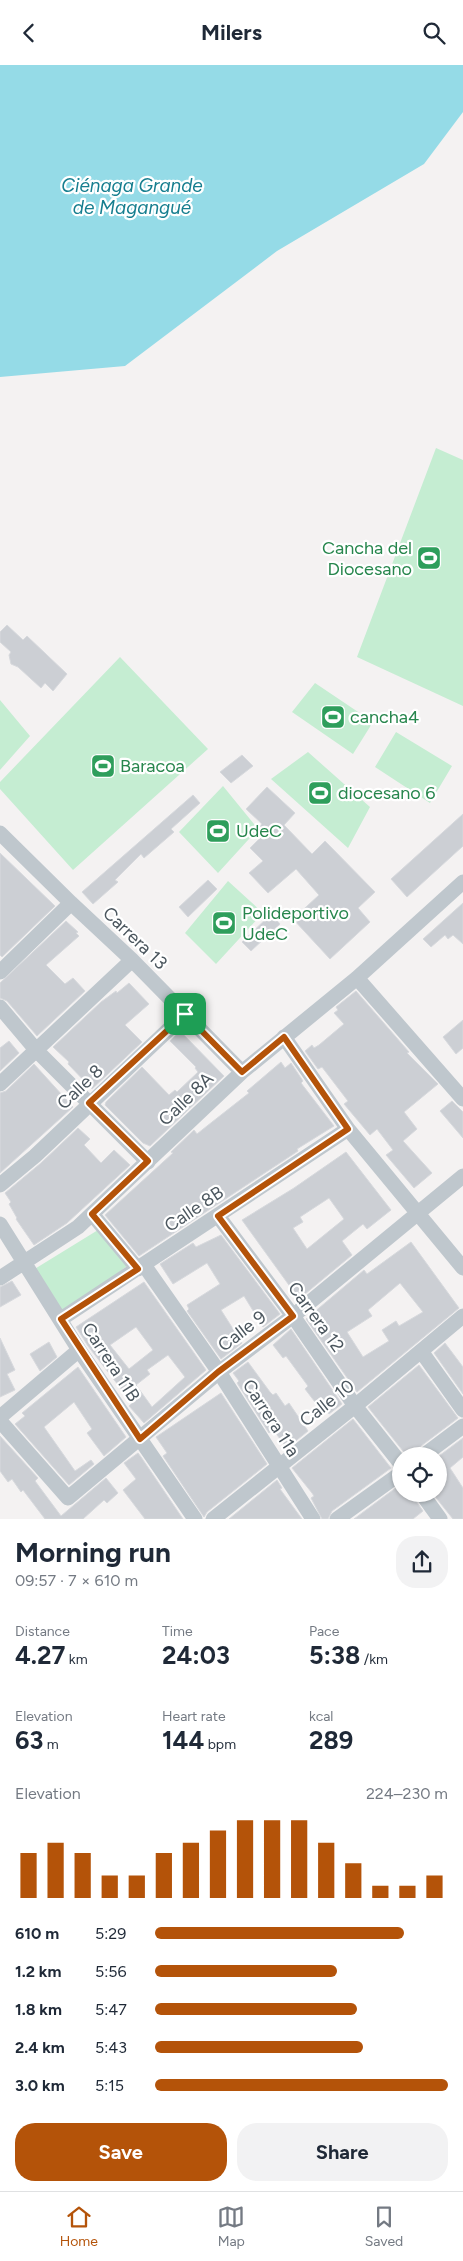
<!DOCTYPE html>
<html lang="en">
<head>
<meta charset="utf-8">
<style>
  :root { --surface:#fff; --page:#f2f2f3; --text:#1f2937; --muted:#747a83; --line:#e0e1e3; --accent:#b45309 }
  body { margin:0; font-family:Figtree,sans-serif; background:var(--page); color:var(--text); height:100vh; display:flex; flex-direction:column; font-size:19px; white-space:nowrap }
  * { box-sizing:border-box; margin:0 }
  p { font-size:16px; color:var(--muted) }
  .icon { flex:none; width:28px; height:28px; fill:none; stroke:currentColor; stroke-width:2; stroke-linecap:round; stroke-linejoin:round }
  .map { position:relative; height:1454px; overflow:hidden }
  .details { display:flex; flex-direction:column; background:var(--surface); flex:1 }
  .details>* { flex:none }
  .controls { position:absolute; left:392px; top:1382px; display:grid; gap:10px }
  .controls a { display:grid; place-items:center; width:55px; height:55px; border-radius:50%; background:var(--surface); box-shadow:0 1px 4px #0004; font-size:25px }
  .pin { position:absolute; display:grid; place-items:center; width:42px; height:42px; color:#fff; margin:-21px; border-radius:10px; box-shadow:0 2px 8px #0006 }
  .round { display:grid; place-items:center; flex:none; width:52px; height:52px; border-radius:20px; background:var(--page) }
  .summary { display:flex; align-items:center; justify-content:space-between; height:85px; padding:0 15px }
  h1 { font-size:28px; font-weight:700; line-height:38px }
  .stats { display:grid; grid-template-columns:repeat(3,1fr); gap:8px; height:85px; padding:5px 15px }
  .stats div { display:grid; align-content:center }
  .stats b { font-size:25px; font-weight:700 }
  .stats small { font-size:14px; font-weight:400 }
  .stats p { font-size:14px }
  .chart { height:140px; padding:10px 15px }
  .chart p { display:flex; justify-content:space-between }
  .chart svg { width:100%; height:90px; margin-top:5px; stroke:var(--accent); stroke-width:6 }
  .button { display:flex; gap:10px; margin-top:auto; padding:10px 15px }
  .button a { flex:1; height:58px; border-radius:20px; background:var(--accent); color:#fff; font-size:20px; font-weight:700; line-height:58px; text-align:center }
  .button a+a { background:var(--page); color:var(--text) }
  ul { padding:0 15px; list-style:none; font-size:16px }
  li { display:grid; grid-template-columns:80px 60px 1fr; align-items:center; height:38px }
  li i { height:12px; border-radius:6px; background:var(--accent) }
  header { display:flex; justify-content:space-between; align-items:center; height:65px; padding:0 15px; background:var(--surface); font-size:22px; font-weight:700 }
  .menu { display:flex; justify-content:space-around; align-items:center; height:70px; border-top:1px solid var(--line); background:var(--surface); font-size:14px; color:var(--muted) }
  .menu a { display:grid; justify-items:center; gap:2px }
  .menu .selected { color:var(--accent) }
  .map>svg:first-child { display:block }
</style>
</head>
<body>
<header><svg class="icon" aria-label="back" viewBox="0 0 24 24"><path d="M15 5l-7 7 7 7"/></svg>Milers<svg class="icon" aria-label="search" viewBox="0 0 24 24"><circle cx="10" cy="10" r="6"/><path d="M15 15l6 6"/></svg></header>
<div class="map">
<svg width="463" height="1454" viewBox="0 0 463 1454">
  <rect width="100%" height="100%" fill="#f4f2f2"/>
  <path fill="#c5edd2" d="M436,383L463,395V641L357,592Z
    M120,592L208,684L73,805L0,724V717Z
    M315,618L373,657L353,689L292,647Z
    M0,635L30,671L0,705Z
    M396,667L452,701L430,738L375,702Z
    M308,687L370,742L348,783L271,714Z
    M223,721L258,764L218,808L179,767Z
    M228,816L263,848L216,899L185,868Z
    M98,1165L127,1201L61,1251L33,1205Z"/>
  <path fill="#95dbe7" d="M0,0H463V47L424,99L277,186L125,301L0,312Z"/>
  <path fill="#cccfd4" stroke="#d7d9dd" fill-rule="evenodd" d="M7,560L23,575L27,571L67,609L53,626L45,618L41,623L18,602L11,599L9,590L11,587L0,577V567Z
    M242,690L253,701L231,718L220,707Z
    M267,722L295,748L284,760L312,789L325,776L375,827L358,843L370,857L330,894L293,854L319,830L296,804L268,828L249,808L263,796L250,783L265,768L259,762L262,759L246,744Z
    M193,730L200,738L171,764L174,767L144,793L141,789L115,815L118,817L93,839L82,827Z
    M463,749V781L407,832L391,814Z
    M0,788L55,841L2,892L0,890Z
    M208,815L217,824L188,852L179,842Z
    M463,838V879L453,870L448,874L445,870L431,882L423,874Z
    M271,849L280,859L251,886L242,877Z
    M66,856L78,867L76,868L79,871L46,900L65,919L73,913L85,926L37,971L7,936L0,933V918Z
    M129,918L149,939L125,960L142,977L92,1024L68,999L69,997L53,982L101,937L116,926L117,928Z
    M356,926L409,987L407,988L438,1019L404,1047L417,1064L403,1076L432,1108L414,1123L386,1090L393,1085L377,1064L370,1070L344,1039L348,1036L322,1002L318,1004L305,986L312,980L314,983L319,980L344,959L334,948L338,945L336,942Z
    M463,955V983L456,989L443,972Z
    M180,966L224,1011L150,1081L143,1078L105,1040L106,1037L142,1002L169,1030L175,1025L177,1027L198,1007L195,1003L196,1002L170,976Z
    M9,976L19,988L0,1006V983Z
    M281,997L285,1003L291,998L303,1016L301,1018L334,1061L297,1084L298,1086L139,1191L105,1150L173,1088L171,1087L194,1065L197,1069L207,1061L249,1028L247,1026Z
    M34,999L73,1042L0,1108V1028L6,1026Z
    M452,1036L463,1047V1073L440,1046Z
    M78,1063L90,1074L84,1080L101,1098L114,1085L130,1100L67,1158L34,1180L16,1154L17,1153L9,1139L11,1137L5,1128L41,1098Z
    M346,1087L391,1145L367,1164L363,1159L342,1176L352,1190L299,1234L242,1155L294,1123ZM329,1133L344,1154L307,1184L293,1163L303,1157L300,1152Z
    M221,1170L280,1249L263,1262L244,1231L221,1245L242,1278L221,1294L187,1246L189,1244L187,1240L220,1219L207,1198L173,1219L160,1199L193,1178L196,1182Z
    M411,1177L459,1243L357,1327L306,1254L364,1205L367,1209ZM400,1218L423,1247L399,1261L396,1256L382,1265L389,1276L363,1292L347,1267L372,1251L368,1245Z
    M12,1216L21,1230L0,1242V1222Z
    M144,1217L206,1305L144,1358L129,1341L132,1338L88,1281L76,1262ZM136,1262L153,1285L129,1304L110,1280ZM168,1290L185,1312L152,1342L136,1320L150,1309L147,1305Z
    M291,1264L342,1339L329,1349L319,1334L315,1337L305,1324L308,1321L286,1291L283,1293L273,1280Z
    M0,1273L15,1305L7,1309L15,1325L0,1332Z
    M49,1277L57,1292L40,1306L30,1289Z
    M445,1278L463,1302V1329L434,1288Z
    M248,1297L270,1327L273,1330L276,1328L285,1341L289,1338L308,1366L287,1383L274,1366L273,1365L269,1368L237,1318L239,1316L233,1308Z
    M419,1300L458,1353L417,1384L414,1391H407L368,1342Z
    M78,1302L126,1372L104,1391L87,1368L92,1364L74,1337L44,1362L75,1406L91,1395L94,1399L69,1420L15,1359L25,1351L22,1348Z
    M221,1328L267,1399L207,1447L204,1452L163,1391L167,1388L156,1372Z
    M353,1354L391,1403L332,1446L328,1454H322L311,1433L314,1431L312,1428L292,1403Z
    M0,1371L38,1413L35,1416L61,1451L106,1413L118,1428L107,1438L104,1435L83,1454H45L23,1425L21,1427L12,1414L8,1417L0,1406Z
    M463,1373V1392L450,1403L463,1423V1454H453L433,1429H439V1391Z
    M138,1388L141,1392L183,1454H145L123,1425L136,1414L124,1398Z
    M277,1415L282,1423L280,1424L302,1454H229Z
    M401,1419V1429H408L414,1433L423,1446L413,1454H354Z"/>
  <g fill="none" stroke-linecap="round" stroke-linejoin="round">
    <path stroke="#bfc7cd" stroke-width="15" d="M0,768L71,838L132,895L242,1007
      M0,907L71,838
      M357,913L463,1034
      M0,942L37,986L148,1097
      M284,972L348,1064L463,1203
      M0,1019L132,895
      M0,1120L35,1091L185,949
      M92,1149L138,1204
      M218,1151L293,1251L355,1341L401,1399
      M0,1159L79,1285L195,1454
      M144,1200L219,1307L313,1454
      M0,1213L78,1162L242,1007L357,913L463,817
      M61,1254L348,1064
      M421,1286L463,1345
      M0,1352L79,1285
      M0,1356L68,1433L219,1307L293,1251L463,1111
      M423,1391L463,1361
      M422,1429L440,1454
      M213,1454L355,1341L463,1251
      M337,1454L401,1408"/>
  </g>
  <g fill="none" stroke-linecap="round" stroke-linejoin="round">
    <defs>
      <path id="route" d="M185,949L242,1007L284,972L348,1064L218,1151L293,1251L218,1307L140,1374L61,1254L138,1204L92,1149L148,1096L89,1038Z"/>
    </defs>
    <use href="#route" stroke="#fff" stroke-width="10"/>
    <use href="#route" stroke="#b45309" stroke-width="6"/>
  </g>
  <defs>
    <symbol id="stadium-square" viewBox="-11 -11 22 22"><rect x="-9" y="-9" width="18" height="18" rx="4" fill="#2e9e5b" stroke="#fff"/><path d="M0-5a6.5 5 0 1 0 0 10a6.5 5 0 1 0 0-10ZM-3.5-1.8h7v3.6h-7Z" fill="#fff"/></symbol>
  </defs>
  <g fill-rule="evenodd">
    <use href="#stadium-square" x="415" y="479" width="28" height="28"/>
    <use href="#stadium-square" x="319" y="638" width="28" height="28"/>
    <use href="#stadium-square" x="89" y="687" width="28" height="28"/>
    <use href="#stadium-square" x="306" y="714" width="28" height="28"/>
    <use href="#stadium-square" x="204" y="752" width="28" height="28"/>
    <use href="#stadium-square" x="210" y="844" width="28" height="28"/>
  </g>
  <g text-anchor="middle" stroke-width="4.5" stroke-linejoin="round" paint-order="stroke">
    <g font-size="18" fill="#27864d" stroke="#fff" text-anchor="start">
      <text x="412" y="489" text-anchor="end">Cancha del<tspan x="412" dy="21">Diocesano</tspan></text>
      <text x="350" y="658">cancha4</text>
      <text x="120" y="707">Baracoa</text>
      <text x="338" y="734">diocesano 6</text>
      <text x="236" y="772">UdeC</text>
      <text x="242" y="854">Polideportivo<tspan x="242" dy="21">UdeC</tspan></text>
    </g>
    <g font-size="18" fill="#4b565e" stroke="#fff">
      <text transform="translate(135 873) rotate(44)" y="6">Carrera 13</text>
      <text transform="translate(80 1022) rotate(-44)" y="6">Calle 8</text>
      <text transform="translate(186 1034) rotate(-44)" y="6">Calle 8A</text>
      <text transform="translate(194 1144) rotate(-34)" y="6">Calle 8B</text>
      <text transform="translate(316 1252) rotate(54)" y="6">Carrera 12</text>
      <text transform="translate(242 1266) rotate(-37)" y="6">Calle 9</text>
      <text transform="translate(111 1297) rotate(57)" y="6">Carrera 11B</text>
      <text transform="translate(327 1338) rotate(-38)" y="6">Calle 10</text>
      <text transform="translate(271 1353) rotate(57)" y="6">Carrera 11a</text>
    </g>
    <g font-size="19" font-style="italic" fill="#167e8f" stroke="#fff">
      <text x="132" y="127">Ciénaga Grande<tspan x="132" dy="22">de Magangué</tspan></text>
    </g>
  </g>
</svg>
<div class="controls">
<a><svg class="icon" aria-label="locate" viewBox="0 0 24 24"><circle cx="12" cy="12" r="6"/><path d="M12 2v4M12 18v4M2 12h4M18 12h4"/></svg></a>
</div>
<div class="pin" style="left:185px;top:949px;background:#1e9e55"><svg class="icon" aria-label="arrive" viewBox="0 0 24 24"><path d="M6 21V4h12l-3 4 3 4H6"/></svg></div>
</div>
<section class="details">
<div class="summary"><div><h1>Morning run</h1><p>09:57 · 7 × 610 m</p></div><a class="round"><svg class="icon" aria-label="share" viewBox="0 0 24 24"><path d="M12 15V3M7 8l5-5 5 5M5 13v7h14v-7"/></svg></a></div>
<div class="stats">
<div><p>Distance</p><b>4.27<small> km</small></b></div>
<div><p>Time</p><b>24:03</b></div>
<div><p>Pace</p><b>5:38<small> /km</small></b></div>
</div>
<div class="stats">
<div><p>Elevation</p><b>63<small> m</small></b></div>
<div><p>Heart rate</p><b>144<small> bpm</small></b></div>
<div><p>kcal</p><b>289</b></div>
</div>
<div class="chart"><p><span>Elevation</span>224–230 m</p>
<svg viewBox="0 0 160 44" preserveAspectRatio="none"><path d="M5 44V22M15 44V17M25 44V22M35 44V33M45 44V33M55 44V22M65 44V17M75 44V11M85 44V6M95 44V6M105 44V6M115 44V17M125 44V27M135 44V38M145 44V38M155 44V33"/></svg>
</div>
<ul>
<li><b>610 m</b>5:29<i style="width:85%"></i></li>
<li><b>1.2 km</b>5:56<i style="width:62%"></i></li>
<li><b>1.8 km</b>5:47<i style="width:69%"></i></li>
<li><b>2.4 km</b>5:43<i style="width:71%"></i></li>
<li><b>3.0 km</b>5:15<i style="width:100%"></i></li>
</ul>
<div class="button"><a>Save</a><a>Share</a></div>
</section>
<nav class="menu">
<a class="selected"><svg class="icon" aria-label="home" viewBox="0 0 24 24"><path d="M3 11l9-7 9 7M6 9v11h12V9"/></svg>Home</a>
<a><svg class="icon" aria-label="map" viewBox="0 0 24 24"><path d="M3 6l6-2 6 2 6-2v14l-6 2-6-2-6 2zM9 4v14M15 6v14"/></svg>Map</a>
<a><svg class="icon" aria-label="saved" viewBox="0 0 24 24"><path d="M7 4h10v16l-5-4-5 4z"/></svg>Saved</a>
</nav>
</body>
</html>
